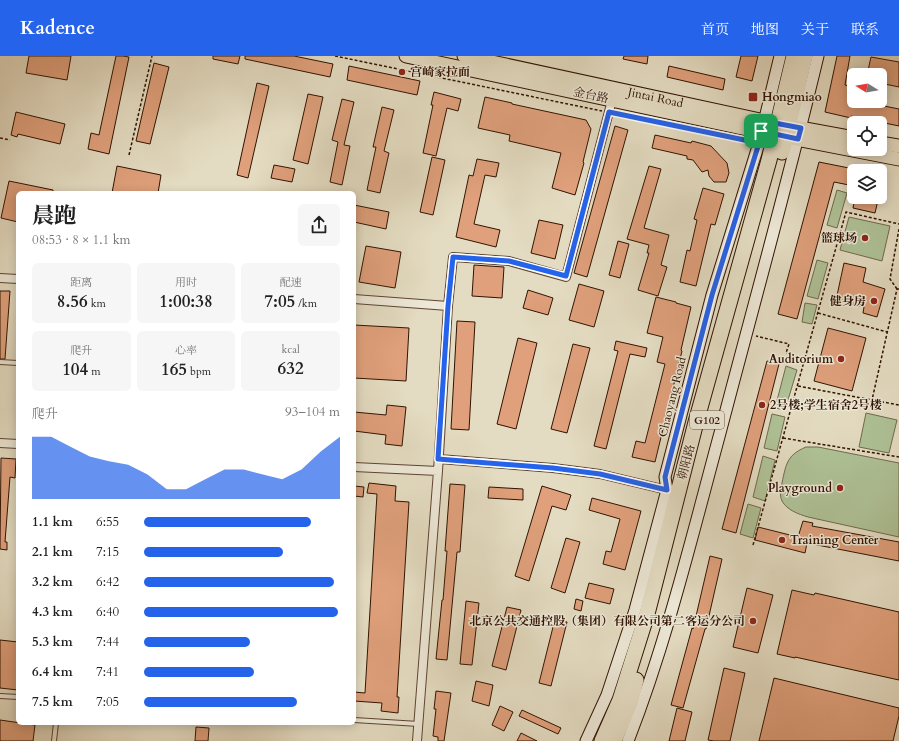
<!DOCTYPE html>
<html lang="zh">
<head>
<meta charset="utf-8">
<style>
  :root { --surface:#fff; --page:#f6f6f6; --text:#222; --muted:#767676; --accent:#2563eb }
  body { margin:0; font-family:Cardo,"Noto Serif SC",serif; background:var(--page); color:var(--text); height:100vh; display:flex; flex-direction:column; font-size:15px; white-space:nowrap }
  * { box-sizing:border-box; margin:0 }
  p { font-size:13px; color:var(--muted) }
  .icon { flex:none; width:22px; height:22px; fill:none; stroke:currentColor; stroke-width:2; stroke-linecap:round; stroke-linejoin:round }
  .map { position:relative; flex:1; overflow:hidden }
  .sheet { position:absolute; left:16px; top:135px; width:340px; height:534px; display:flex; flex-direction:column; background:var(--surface); border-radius:6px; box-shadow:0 2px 10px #0003 }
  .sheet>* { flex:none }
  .needle { width:26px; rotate:281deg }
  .tools { position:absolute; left:847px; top:12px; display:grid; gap:8px }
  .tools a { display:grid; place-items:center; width:40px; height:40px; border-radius:6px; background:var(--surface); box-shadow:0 2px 10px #0003; font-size:20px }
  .pin { position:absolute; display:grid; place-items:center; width:34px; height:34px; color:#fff; margin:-17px; border-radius:8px; box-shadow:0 2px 6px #0006 }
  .round { display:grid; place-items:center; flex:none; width:42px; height:42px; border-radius:6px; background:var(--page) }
  .head { display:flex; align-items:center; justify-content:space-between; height:68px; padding:0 16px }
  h1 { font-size:22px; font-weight:700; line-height:30px }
  .figures { display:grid; grid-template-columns:repeat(3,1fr); gap:6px; height:68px; padding:4px 16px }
  .figures div { display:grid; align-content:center; border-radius:6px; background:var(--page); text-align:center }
  .figures b { font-size:17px; font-weight:700 }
  .figures small { font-size:11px; font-weight:400 }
  .figures p { font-size:11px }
  .chart { height:112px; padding:8px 16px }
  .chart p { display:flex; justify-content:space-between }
  .chart svg { width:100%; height:72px; margin-top:4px; fill:var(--accent); opacity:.7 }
  ul { padding:0 16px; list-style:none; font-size:13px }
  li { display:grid; grid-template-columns:64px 48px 1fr; align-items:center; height:30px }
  li i { height:10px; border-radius:5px; background:var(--accent) }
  header { display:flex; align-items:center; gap:24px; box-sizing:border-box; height:56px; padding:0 20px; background:var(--accent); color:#fff }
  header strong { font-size:19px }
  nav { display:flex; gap:22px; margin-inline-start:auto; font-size:14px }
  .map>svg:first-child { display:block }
</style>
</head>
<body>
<header>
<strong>Kadence</strong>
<nav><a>首页</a><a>地图</a><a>关于</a><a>联系</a></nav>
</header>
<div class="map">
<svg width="899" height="685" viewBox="0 0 899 685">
  <rect width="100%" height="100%" fill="#e4dcc2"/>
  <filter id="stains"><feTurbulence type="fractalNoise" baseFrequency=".005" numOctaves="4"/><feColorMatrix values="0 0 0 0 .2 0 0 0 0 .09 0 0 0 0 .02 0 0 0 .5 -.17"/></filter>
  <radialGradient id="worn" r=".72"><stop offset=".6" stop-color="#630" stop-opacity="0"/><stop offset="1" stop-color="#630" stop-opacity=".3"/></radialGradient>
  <path fill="#afc297" stroke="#706a4c" d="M837,134L847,137L837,172L827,169Z
    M849,161L890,170L882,205L840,194Z
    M817,204L828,207L818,243L807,240Z
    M805,247L817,249L812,268L802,266Z
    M786,310L797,314L785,354L775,352Z
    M866,357L897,364L889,397L859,391Z
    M772,358L785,361L777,395L764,392Z
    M806,391H818L899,407V481L808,461C798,458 787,454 782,445C779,438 781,433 782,427C786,408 787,399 806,391Z
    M763,400L775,404L765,445L753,441Z
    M748,448L761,452L753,482L740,478Z"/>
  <path fill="#dfa07b" stroke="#301302" d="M29,0H71L67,24L26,17Z
    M116,0H123L129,1L109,98L88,93L91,77L99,79Z
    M213,0H240L238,8L213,3Z
    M245,0H294L333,8L330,21L245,3Z
    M624,0H648L647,8L623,3Z
    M741,0H758L752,25L736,21Z
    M837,0H850L845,29L854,31V45H859L899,53V70L851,60V62L825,56Z
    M871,1L899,6V31L880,27V19H867Z
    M154,7L169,11L150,88L136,85Z
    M349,10L420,25L417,39L347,24Z
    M669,10L725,23L723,34L667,21Z
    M257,27L269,30L248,122L237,119Z
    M434,36L461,43L458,55L447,52L436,100L423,97L433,49H431Z
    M308,38L323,41L308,108L293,104Z
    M485,41L512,47V48L586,64L591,73L583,106L584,107L575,139L552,132L561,97L509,85L510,79L478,72Z
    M342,43L354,46L344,89L350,90L342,129L330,126L338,86L332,84Z
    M382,51L394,54L384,95L389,97L380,137L367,134L376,91H373Z
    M16,56L65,68L60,88L18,78L17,81L11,79Z
    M615,70L628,74L587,221L574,217Z
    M655,79L691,87L692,85L711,90L727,107L729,117L726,126H714L709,120L708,114L702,116L693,104L687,103V100L652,92Z
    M432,101L445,104L433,159L420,156Z
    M477,103L499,107L496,121L485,119L474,168L500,174L496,191L456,181L469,119L473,120Z
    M819,106L854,113V130L834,126L797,263L778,258Z
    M274,109L295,113L292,126L271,122Z
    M117,110L161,119L158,137H112Z
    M649,110L661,113L644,172L669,179L661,209L667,211L658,240L638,234L649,197H647L649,189L627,183Z
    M9,125L53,134V137H18V166L1,162Z
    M703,132L724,138L715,169L711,168L696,230L680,226L687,194L690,195L697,164L694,163Z
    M855,141H863L878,144L875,157L853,152Z
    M354,149L389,156L386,173L354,166Z
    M539,164L563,169L555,203L531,197Z
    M618,185L629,188L620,222L609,219Z
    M366,190L401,196L395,232L359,226Z
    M844,207L866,212L863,226L885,233L877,261L863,257L864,251L836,244Z
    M474,209L504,211L502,242L472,240Z
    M579,228L604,235L594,271L569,264Z
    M528,234L553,242L548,259L523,252Z
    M0,235H10L5,303H0Z
    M656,241L676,246V247L691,251L681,294L682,295L655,406L632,401L636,385L645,387L665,308L657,306L663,281L647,277Z
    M457,265L475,266L469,374L451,373Z
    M354,269L409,272L406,325L354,322Z
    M828,272L866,282L852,335L814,325Z
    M518,282L537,287L516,373L497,368Z
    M616,285L647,292L645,301L630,298L606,393L594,390L618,295L614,294Z
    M573,288L590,292L567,377L551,373Z
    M767,305L779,308L736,477L722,473Z
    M387,349L406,351L402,390L385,388L386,379L354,375V356L386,359Z
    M1,402L16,403L15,422L10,421L5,486H7V494L0,493Z
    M369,427L396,430L395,445L409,446L397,641H399L398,657L381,655L382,647L354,645V636L365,637L377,438L367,437Z
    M450,428L465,429L460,496H457L447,604L436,603L442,544H443L447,495H445Z
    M354,430L364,431L363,441L354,440Z
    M542,430L571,439L566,454L552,450L529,525L515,520Z
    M489,431L523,433V444L488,442Z
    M592,442L641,455L625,514L603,508L606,495L611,496L620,463L589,454Z
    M803,465L813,467L812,470L899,486V505L807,487L805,497L755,484L758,471L798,481Z
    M566,482L580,486L565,537L551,532Z
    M710,500L722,503L706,573H705L683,652L671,649L692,572L693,573Z
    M589,527L614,533L610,548L585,542Z
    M747,532L773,539L758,597L733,591Z
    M792,534L814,539L815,537L899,556V624L795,601V602L777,598Z
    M576,543L583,545L581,555L574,553Z
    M466,545L479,547L472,609L460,608Z
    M507,551L521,554L506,614L492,610Z
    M555,563L567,566L551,630L539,627Z
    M0,584L18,586V634L0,632Z
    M724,612L745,617L730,685H714L708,684Z
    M774,622L899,652V660L893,685H759Z
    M476,625L493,629L489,650L472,645Z
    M436,635L451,637L444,685H438V681L433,680L436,653H434Z
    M500,650L513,656L504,675L492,669Z
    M677,652L692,656L685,685H669Z
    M522,654L561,672L558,678L519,660Z
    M0,664L35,669L33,685H0Z
    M196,671L209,672L208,685H195Z
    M521,677L537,685H517Z"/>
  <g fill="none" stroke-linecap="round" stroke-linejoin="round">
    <defs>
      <path id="lane" d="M0,306L18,307
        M0,640L18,641
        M354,664L419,668
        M54,685L56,667"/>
      <path id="street" d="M0,222L18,223
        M354,243L448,250L438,415L417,685
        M448,250L453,201L509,205L566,221L612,44
        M0,387L18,388
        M439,403L553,412L600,418L667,434
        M354,411L438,415"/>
      <path id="secondary" d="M586,685L607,639L635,554L667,434L665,421L712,239L759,87L780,0
        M628,685C667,585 692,480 720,377C753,251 788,126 818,0"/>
      <g id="primary">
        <path d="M406,0L775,79L899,103"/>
        <path id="s1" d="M464,0L778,68L854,82"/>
        <path d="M880,87L899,90"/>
      </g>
      <path id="highway" d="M782,96L805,0
        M602,685L620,644L647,558L696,366L769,104L794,0
        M614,685L630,647L636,624"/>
    </defs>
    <use href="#lane" stroke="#5d4532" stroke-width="6"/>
    <use href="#street" stroke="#5d4532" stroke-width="10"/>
    <use href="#secondary" stroke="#301302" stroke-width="13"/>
    <use href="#primary" stroke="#301302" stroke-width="15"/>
    <use href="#highway" stroke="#301302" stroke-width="17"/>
    <path stroke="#301302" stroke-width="1.5" stroke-dasharray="3 2" stroke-linecap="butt" d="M335,0L602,55
      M617,58L743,84
      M0,82L10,84
      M129,99L152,0
      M897,233L890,223L899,173
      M899,233H897L872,344L899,349
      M818,257L887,276
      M805,302L846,156L899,168
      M798,330L872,344
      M783,382L899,401
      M753,489L805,302L786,297L789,288L756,280"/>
    <use href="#lane" stroke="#ede8d7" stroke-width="4"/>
    <use href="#street" stroke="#ede8d7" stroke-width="8"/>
    <use href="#secondary" stroke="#ede8d7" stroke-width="11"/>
    <use href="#primary" stroke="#e4dcc2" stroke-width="13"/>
    <use href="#highway" stroke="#e4dcc2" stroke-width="15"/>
  </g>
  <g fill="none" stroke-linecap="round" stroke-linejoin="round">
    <defs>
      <path id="route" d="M761,75L759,87L712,239L665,421L667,434L600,418L553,412L438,403L448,250L453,201L509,205L566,220L609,56L759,87L761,75L798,83L801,72L764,65L761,75"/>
    </defs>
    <use href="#route" stroke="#fff" stroke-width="8"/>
    <use href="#route" stroke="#2563eb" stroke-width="5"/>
  </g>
  <g fill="#8f2418" stroke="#ede8d7" stroke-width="1.5">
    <circle cx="402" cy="16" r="4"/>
    <rect x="748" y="36" width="10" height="10" rx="2"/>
    <circle cx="865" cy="182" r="4"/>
    <circle cx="874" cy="245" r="4"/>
    <circle cx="841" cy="303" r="4"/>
    <circle cx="762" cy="349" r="4"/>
    <circle cx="840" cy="432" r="4"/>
    <circle cx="782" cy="484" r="4"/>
    <circle cx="753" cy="565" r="4"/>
  </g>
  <g text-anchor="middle" stroke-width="3" stroke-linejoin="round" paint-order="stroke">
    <rect fill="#ede8d7" stroke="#695342" stroke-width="1" x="690" y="355" width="34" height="18" rx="3"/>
    <g font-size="11" font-weight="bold" fill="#301302">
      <text x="707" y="368">G102</text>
    </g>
    <g font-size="12" font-weight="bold" fill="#301302" stroke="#ede8d7" text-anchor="end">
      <text x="410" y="20" text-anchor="start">宫崎家拉面</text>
      <text x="762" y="45" text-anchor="start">Hongmiao</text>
      <text x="857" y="186">篮球场</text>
      <text x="866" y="249">健身房</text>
      <text x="833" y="307">Auditorium</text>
      <text x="770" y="353" text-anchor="start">2号楼;学生宿舍2号楼</text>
      <text x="832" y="436">Playground</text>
      <text x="790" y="488" text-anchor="start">Training Center</text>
      <text x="745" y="569">北京公共交通控股（集团）有限公司第二客运分公司</text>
    </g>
    <g font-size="12" fill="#301302" stroke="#ede8d7">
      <text transform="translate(591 39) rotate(12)" y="4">金台路</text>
      <text dy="4" stroke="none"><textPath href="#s1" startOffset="196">Jintai Road</textPath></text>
      <text transform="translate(672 341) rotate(-76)" y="4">Chaoyang Road</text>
      <text transform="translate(686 406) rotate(-75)" y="4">朝阳路</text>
    </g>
  </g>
  <rect width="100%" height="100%" filter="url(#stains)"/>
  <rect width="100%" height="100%" fill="url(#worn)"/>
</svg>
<div class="tools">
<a><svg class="needle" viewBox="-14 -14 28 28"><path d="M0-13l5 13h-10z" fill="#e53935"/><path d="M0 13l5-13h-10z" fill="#767676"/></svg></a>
<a><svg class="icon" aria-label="locate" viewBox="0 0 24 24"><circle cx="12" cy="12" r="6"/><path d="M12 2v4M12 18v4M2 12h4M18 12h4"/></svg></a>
<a><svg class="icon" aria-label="layers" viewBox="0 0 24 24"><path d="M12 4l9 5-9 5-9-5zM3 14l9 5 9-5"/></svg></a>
</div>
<div class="pin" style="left:761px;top:75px;background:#1e9e55"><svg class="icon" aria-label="arrive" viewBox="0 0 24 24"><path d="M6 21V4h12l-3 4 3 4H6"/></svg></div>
<section class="sheet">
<div class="head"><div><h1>晨跑</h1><p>08:53 · 8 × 1.1 km</p></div><a class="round"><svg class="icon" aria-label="share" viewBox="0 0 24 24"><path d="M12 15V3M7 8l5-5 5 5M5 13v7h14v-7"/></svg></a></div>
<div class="figures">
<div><p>距离</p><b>8.56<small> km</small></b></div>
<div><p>用时</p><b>1:00:38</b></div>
<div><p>配速</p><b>7:05<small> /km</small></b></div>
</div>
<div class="figures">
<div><p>爬升</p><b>104<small> m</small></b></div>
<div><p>心率</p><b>165<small> bpm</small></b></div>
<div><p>kcal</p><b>632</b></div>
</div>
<div class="chart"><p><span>爬升</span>93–104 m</p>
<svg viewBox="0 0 160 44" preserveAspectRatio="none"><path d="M0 44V6L10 6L20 12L30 18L40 21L50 23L60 29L70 38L80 38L90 32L100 26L110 26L120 29L130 32L140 26L150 15L160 6V44z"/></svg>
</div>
<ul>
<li><b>1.1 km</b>6:55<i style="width:85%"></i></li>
<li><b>2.1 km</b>7:15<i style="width:71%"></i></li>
<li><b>3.2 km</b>6:42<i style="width:97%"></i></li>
<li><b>4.3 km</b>6:40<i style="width:99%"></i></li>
<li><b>5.3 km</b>7:44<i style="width:54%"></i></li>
<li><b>6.4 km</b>7:41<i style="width:56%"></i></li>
<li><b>7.5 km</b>7:05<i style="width:78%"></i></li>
</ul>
</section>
</div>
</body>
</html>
